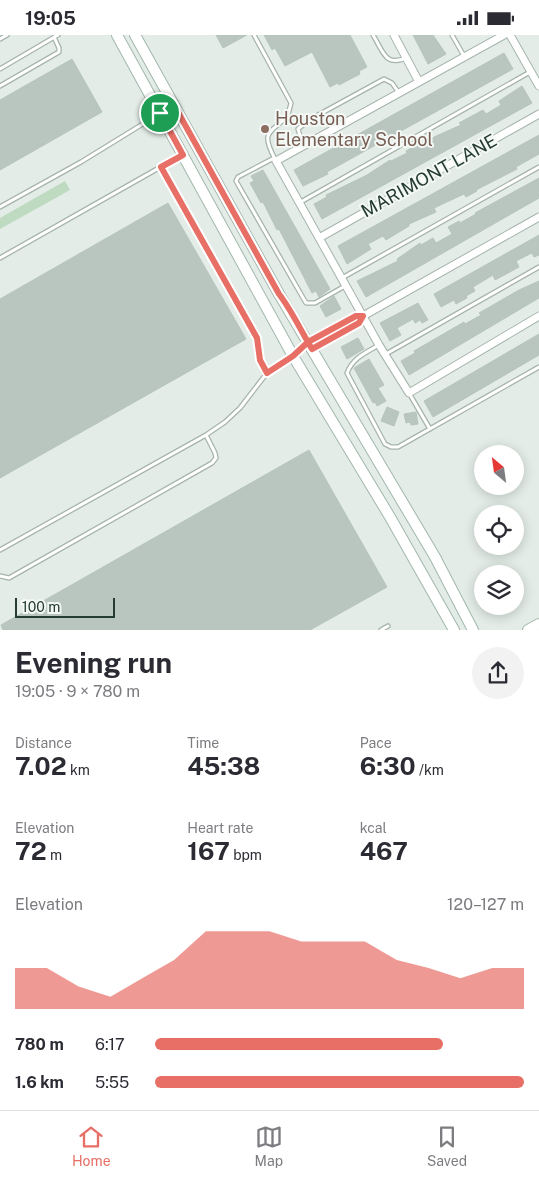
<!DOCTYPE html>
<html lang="en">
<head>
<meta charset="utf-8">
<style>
  :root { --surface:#fff; --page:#f2f2f3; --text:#2b2b33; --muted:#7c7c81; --line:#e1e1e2; --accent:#e76f66 }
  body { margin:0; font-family:"Public Sans",sans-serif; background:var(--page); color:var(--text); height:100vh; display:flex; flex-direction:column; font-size:19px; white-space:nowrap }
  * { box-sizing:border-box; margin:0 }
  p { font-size:16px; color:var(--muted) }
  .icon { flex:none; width:28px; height:28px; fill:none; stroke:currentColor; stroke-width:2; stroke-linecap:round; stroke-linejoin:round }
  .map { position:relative; height:595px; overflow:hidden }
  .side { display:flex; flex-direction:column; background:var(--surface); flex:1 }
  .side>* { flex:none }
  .needle { width:32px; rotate:331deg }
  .tools { position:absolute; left:474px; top:410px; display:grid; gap:10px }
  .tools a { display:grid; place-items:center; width:50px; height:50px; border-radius:50%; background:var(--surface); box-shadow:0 2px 12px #0003; font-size:25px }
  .scale { position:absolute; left:15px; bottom:12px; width:100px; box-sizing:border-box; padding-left:5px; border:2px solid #243c31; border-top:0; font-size:14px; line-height:18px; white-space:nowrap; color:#243c31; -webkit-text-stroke:4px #f3f8f5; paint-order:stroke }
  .pin { position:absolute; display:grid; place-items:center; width:42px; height:42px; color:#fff; margin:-21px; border:2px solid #fff; border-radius:50%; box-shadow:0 1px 5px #0007 }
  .round { display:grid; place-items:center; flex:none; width:52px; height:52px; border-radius:26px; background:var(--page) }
  .summary { display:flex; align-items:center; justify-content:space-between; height:85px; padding:0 15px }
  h1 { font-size:28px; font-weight:700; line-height:38px }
  .metrics { display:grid; grid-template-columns:repeat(3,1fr); gap:8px; height:85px; padding:5px 15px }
  .metrics div { display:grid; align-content:center }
  .metrics b { font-size:25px; font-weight:700 }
  .metrics small { font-size:14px; font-weight:400 }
  .metrics p { font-size:14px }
  .chart { height:140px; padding:10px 15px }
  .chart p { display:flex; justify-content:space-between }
  .chart svg { width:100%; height:90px; margin-top:5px; fill:var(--accent); opacity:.7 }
  ul { padding:0 15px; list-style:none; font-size:16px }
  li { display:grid; grid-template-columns:80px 60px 1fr; align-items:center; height:38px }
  li i { height:12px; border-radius:6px; background:var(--accent) }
  .status { display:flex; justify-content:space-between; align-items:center; height:35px; padding:0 25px; background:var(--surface); direction:ltr }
  .status svg { height:14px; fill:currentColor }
  .tab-bar { display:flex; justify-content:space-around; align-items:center; height:70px; border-top:1px solid var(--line); background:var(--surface); font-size:14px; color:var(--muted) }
  .tab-bar a { display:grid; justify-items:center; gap:2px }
  .tab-bar .selected { color:var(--accent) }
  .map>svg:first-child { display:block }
</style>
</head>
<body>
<div class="status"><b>19:05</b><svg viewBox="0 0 49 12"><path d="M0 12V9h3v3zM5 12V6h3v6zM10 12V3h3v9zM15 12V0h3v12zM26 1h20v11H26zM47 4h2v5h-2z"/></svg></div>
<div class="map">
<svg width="539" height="595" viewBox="0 0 539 595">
  <rect width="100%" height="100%" fill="#e3ece6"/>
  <path fill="#bedbc1" d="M65,146L70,155L0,194V183Z"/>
  <path fill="#b9c6bf" stroke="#b6c5bc" d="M216,0H247L223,13Z
    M264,0H350L367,32L359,36L360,39L339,50L338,48L330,52L312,17L285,31L275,13L272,15Z
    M413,0H433L446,19L428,29Z
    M504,18L513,34L327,137L328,139L303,151L294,135Z
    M72,24L102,77L0,135V65Z
    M522,51L532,68L322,184L314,169L327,162L326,160L367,140L390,125L391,126L407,118L406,116L416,110L461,90L459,88L483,75L486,79L501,70L499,66Z
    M539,100V119L516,132L517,134L476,155L477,156L466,162L464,159L434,173L436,177L409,189V191L386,205L383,201L368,209L371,214L347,229L338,211Z
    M263,135L330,254L319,262L316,256L312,258L279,194L277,195L263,167L261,168L250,148L254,146L251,141Z
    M539,143V163L366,262L357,246L398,226L397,224L420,208L421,210L433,203L436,208L452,199L448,192L459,186L460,188L476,179L475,178Z
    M168,168L246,304L0,443V264Z
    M539,200V220L534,222L532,218L516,226L519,232L495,245L493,240L473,252L475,256L466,261L467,263L456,269L454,265L441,272L434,259Z
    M539,246V263L409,340L401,326L415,318L414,316L464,287L465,289L481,280L479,278L519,255Z
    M334,261L341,274L326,282L320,271Z
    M418,268L428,285L422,288L420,285L415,288L413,284L397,293L401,300L390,306L380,288Z
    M539,299V320L433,382L424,366Z
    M358,303L364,314L347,324L341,312Z
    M369,324L384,350L378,353L386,366L377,371L375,367L373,368L354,333Z
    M387,372L399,377L394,391L381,386Z
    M416,377L418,389L411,390L410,387L406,388L404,379Z
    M309,415L387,552L310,595H3L1,590Z"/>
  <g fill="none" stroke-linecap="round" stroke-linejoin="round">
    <defs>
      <path id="lane" d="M254,0L291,68L288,80C272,99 259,94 275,124
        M373,0C383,16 385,32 406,23
        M452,0L464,21
        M0,4L7,0
        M0,34L58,0
        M0,51L59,17V13L54,2
        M303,111L298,94L309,85L384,44L392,48L399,58
        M274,123L238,142L236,146L306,268H315L345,251
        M161,132L257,303L260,325L267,338
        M299,168L530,37
        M0,172L81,127L159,79
        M0,223L180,121
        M342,243L539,132
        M379,310C365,318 353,323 347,338L385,409L391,412H398L539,332
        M386,319L539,232
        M409,358L430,394
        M0,515L206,400L225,387L240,373L267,338L291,322
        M0,541L9,543L212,428L216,423L215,418L206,400
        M381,595L388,591"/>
      <path id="street" d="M394,0L419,47
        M504,0L276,126L379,310L409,358L539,281
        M510,0L539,51
        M319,203L539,79
        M307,307L356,281H363L539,182
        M311,314L359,288L363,281"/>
      <path id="secondary" d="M117,0L293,321L390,482L454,595
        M135,0L279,259L435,522L473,595
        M528,595L539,589"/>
    </defs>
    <use href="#lane" stroke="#a6b4ac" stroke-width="5.5"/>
    <use href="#street" stroke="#a6b4ac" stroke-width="9"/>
    <use href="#secondary" stroke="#a2b7ac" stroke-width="12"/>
    <use href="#lane" stroke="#fff" stroke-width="3"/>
    <use href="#street" stroke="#fff" stroke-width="7"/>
    <use href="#secondary" stroke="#fff" stroke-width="10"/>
  </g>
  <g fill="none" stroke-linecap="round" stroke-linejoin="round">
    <defs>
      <path id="route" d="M160,78L183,120L161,132L257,303L260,325L267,338L293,321L308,307L356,281H363L359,288L312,314C301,296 292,276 279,259L174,70L160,78"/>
    </defs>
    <use href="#route" stroke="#fff" stroke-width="10"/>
    <use href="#route" stroke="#e76f66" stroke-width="6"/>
  </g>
  <circle fill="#8d6e63" stroke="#f3f8f5" stroke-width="2" cx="265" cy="94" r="5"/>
  <g text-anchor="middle" stroke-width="4" stroke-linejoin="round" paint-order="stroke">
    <g font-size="18" fill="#785e54" stroke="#f3f8f5" text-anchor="start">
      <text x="275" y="90">Houston<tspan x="275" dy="21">Elementary School</tspan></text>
    </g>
    <g font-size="18" fill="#243c31" stroke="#f3f8f5">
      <text transform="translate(429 141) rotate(-29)" y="6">MARIMONT LANE</text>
    </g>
  </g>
</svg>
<div class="tools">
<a><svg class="needle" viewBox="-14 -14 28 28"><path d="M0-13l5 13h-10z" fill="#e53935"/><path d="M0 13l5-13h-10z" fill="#7c7c81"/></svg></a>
<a><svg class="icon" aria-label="locate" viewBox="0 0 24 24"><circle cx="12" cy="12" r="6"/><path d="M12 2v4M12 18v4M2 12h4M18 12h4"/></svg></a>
<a><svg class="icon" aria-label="layers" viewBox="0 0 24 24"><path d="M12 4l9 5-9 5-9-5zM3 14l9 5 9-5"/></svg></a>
</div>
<div class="scale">100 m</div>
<div class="pin" style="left:160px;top:78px;background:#1e9e55"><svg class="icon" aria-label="arrive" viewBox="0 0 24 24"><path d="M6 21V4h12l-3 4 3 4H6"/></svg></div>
</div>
<section class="side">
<div class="summary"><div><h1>Evening run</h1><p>19:05 · 9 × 780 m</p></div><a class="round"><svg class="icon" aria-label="share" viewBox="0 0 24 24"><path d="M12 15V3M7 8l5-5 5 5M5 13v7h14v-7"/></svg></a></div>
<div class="metrics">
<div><p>Distance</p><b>7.02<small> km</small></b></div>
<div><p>Time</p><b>45:38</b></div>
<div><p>Pace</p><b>6:30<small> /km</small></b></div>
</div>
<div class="metrics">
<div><p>Elevation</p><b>72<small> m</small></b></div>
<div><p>Heart rate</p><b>167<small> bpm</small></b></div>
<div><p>kcal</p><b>467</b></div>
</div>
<div class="chart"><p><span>Elevation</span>120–127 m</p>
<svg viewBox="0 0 160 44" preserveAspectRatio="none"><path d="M0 44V24L10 24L20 33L30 38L40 29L50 20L60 6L70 6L80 6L90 11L100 11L110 11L120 20L130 24L140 29L150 24L160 24V44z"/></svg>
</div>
<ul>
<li><b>780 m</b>6:17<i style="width:78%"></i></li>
<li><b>1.6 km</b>5:55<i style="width:100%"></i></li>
</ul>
</section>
<nav class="tab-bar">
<a class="selected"><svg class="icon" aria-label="home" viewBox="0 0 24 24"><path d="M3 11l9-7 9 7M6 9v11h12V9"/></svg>Home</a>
<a><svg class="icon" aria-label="map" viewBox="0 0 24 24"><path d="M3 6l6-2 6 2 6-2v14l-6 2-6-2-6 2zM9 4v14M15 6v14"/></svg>Map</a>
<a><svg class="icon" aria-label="saved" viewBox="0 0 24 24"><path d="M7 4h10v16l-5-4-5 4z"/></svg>Saved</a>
</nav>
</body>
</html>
